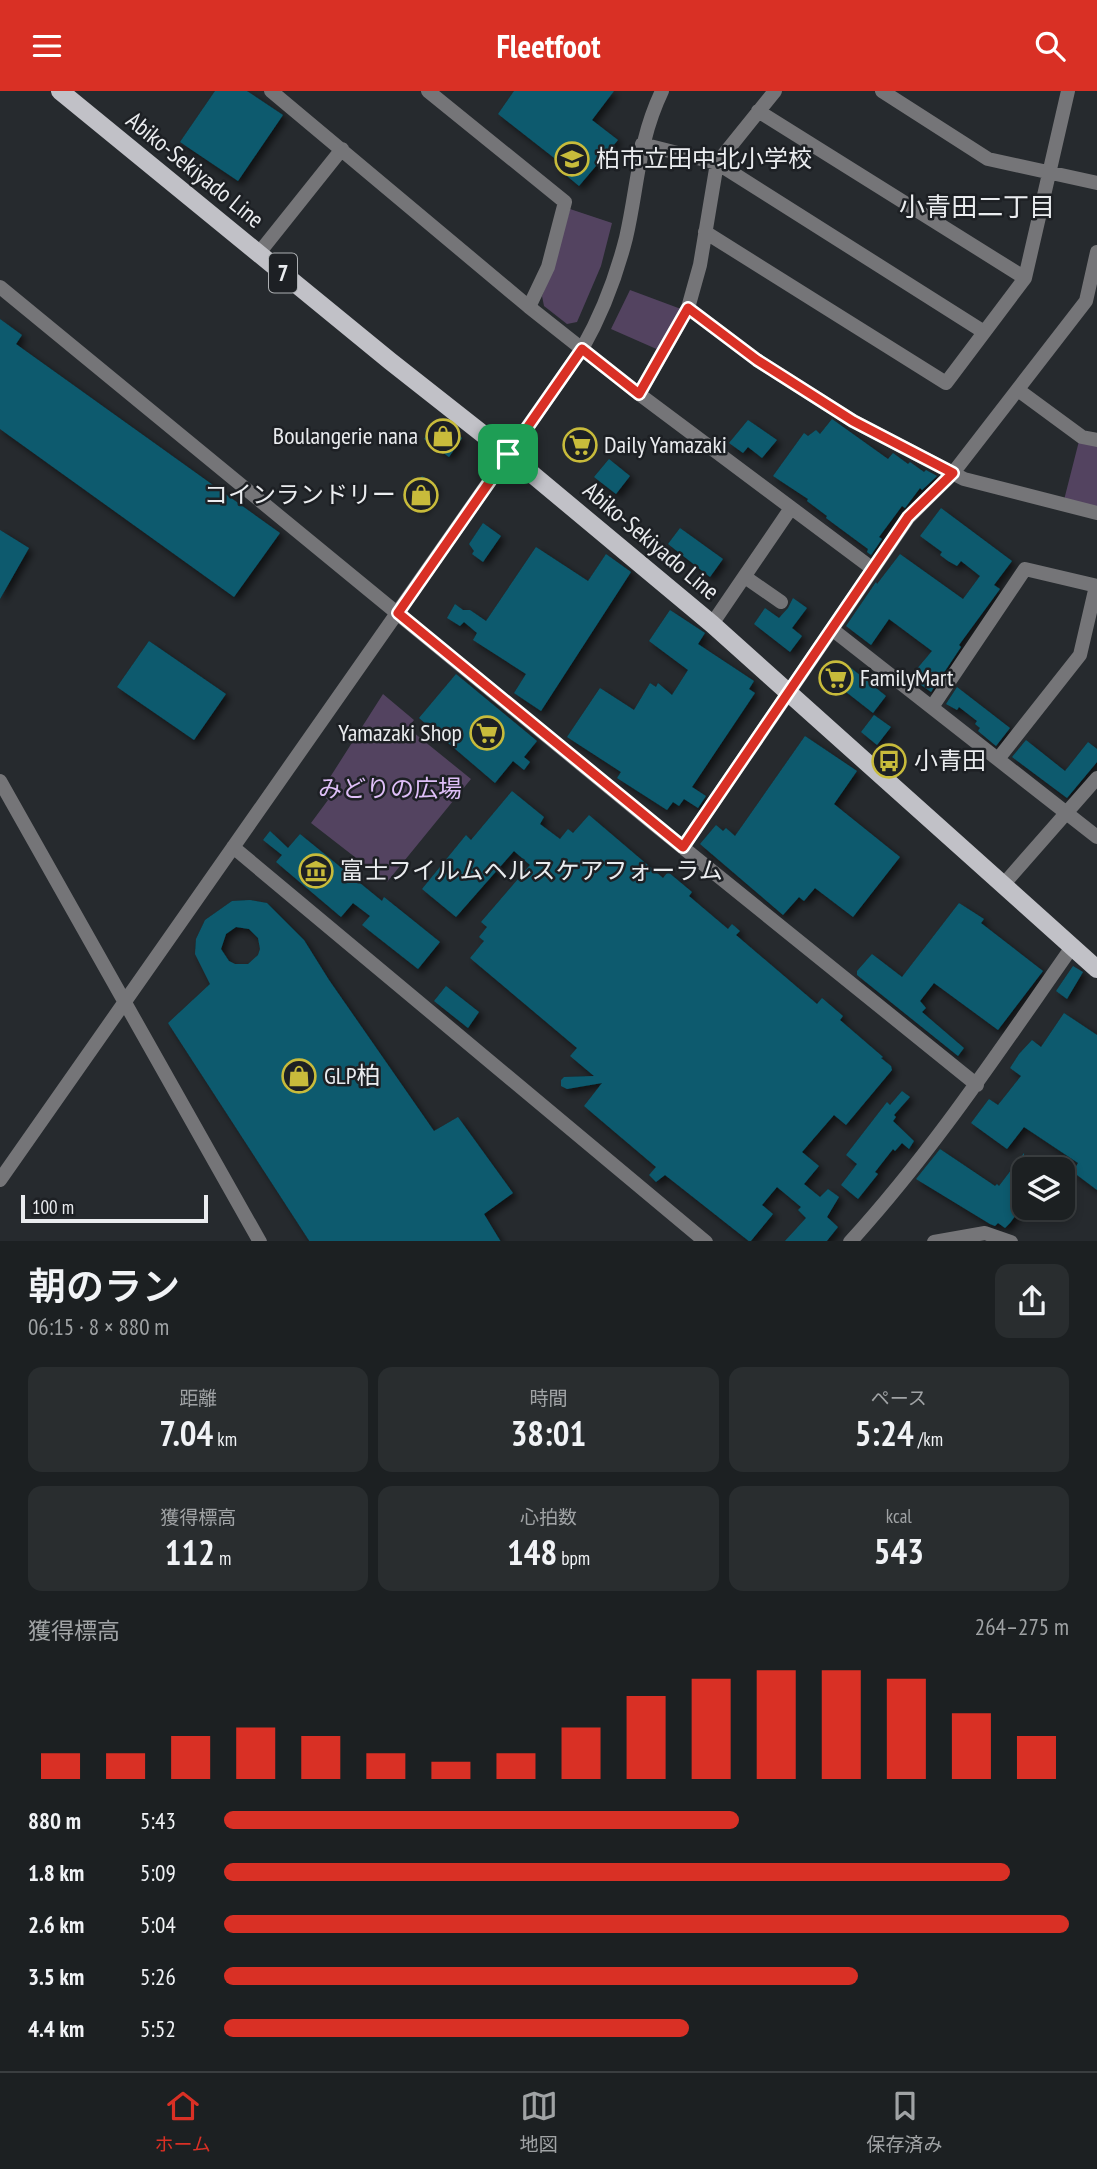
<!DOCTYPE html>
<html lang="ja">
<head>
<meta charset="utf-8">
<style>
  :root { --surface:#1c2022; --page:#292d2f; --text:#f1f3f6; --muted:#a0a3a5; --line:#3a3e40; --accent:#d93025 }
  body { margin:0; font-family:"PT Sans Narrow","Noto Sans JP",sans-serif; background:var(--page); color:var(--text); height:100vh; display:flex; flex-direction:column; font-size:26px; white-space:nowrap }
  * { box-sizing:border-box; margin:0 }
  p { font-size:23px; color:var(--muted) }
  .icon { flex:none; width:38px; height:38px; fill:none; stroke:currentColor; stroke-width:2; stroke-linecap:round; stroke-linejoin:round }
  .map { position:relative; height:1150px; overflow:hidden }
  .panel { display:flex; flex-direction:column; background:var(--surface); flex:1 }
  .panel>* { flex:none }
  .tools { position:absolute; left:1012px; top:1066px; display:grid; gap:14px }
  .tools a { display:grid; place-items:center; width:63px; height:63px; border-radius:14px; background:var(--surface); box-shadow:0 4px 10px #0003,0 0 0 2px var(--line); font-size:35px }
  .scale { position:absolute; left:21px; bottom:18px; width:187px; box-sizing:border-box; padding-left:7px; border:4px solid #eaecef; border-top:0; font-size:19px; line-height:24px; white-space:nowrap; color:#eaecef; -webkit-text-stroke:5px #1d2024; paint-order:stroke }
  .pin { position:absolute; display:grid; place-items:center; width:60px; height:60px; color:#fff; margin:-30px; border-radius:14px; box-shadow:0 4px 10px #0006 }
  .round { display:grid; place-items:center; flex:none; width:74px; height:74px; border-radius:14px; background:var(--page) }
  .summary { display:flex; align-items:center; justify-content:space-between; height:119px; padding:0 28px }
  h1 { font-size:38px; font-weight:600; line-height:52px }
  .figures { display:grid; grid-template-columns:repeat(3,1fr); gap:10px; height:119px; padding:7px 28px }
  .figures div { display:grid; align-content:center; border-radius:14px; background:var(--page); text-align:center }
  .figures b { font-size:35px; font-weight:600 }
  .figures small { font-size:19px; font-weight:400 }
  .figures p { font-size:19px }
  .chart { height:196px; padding:14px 28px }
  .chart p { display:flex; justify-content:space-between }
  .chart svg { width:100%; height:126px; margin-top:7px; stroke:var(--accent); stroke-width:6 }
  ul { padding:0 28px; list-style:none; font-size:23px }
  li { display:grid; grid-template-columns:112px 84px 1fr; align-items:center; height:52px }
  li i { height:18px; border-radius:9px; background:var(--accent) }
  header { display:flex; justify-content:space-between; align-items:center; height:91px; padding:0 28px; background:var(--accent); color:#fff; font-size:32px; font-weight:600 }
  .dock { display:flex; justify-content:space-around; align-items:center; height:98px; border-top:2px solid var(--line); background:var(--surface); font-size:19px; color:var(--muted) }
  .dock a { display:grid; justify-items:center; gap:4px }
  .dock .selected { color:var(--accent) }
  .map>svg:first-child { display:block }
</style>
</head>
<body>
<header><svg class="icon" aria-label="menu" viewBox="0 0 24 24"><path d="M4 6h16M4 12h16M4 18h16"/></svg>Fleetfoot<svg class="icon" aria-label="search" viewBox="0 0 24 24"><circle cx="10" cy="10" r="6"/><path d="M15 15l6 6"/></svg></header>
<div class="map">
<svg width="1097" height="1151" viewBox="0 0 1097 1151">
  <defs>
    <filter id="shadow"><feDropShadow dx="4" dy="4" stdDeviation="3.5" flood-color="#0009"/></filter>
  </defs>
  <rect width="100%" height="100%" fill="#262a2e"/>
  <path fill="#534360" d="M570,118L612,132L601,175L577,231L567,233L544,215L542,205L553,178Z
    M630,199L681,218L661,260L611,238Z
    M1079,350L1097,354V417L1064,409Z
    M383,603L414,629L408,637L471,688L387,791L311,732L328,709L320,702Z"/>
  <path fill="#0a5a6e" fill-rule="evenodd" filter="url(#shadow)" d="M215,0H247L283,24L238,90L180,51Z
    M514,0H614L592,29L618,49L579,95L555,75L558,70L498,23Z
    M0,228L22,244L16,253L280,442L234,506L0,338Z
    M438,328L462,347L449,366L424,348L427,343L426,341Z
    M832,328L888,368L893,362L908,373L910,371L924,381L926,379L937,385L922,399L920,397L905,417L902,415L879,446L882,448L871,464L867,461L868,458L826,427L827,425L807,410L808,408L773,385L804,342L808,345L816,339L820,343Z
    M748,329L777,349L762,367L748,356L743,362L729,352Z
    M609,368L630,385L616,403L594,386Z
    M422,385L436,394L434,398L436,400L422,420L406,408Z
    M941,417L1012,470L994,494L1000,498L959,554L961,556L931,601L910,586L932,560L889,528L871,554L846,535L876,491L877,493L900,463L963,508L980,485L961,470L957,475L948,470L940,464L942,461L920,445Z
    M483,432L501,445L483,471L472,463L474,460L469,453Z
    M680,437L723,468L710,486L668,453Z
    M0,439L29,457L0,508Z
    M536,456L588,490L606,463L631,481L541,620L514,602L526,583L473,549L477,542L464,531L460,535L447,527L455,513L463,519H470L486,530Z
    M793,507L807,517L792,537L802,545L790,561L754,533L765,517L779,527L788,517Z
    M670,519L705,542L698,553L754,590L749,598L755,602L692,696L706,705L698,717L684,708L679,715L673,711L667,719L617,687L621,681L567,646L600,597L634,619L650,592L656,596L658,592L672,604L688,579L649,550Z
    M149,550L226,603L194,649L117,596Z
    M846,573L886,605L873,622L832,590Z
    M456,583L537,650L524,666L530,671L524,679L513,670L495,692L419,627Z
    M957,596L1010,637L996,655L978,640L980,637L975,633L977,630L959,616L957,619L946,613Z
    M874,624L891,636L877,654L861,641Z
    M805,645L857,680L834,713L900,766L853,826L815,797L804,810L799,806L783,824L700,753L716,734L723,740L726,737L735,745Z
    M1026,649L1065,680L1088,651L1097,658V671L1067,707L1012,666Z
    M512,700L544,726L540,733L560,748L568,738L573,742L589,724L663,787L668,781L692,801L689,805L728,838L732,833L740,840L736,844L817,913L822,907L843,925L840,929L883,966L881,967L891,975L892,979L846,1034L834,1024L802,1061L819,1075L804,1093L820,1106L828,1098L839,1106L827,1126L838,1136L826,1151H784L806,1127L798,1119L801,1116L777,1096L762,1114L773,1123L750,1151L665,1084L656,1091L649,1084L656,1076L584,1015L602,992L567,998L561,995V989L564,986L594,985L570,965L577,957L470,867L484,850L479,846L487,836L481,831L530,774L514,760L456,826L422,798L466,744L471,749Z
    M270,740L288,757L300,743L382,810L384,806L440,851L418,878L362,834L370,825L353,812L341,826L276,771L282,764L263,749Z
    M250,809L267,812L304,849L329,889L434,1040L458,1026L513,1102L484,1123L501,1151H310L168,932L210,893L195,863L196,848L205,829L232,810ZM236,836L249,838L258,847L260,858L258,864L248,873H235L229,870L221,858L226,843Z
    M959,812L984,828L981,832L1043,880L998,939L934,892L920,910L926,917L922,921L964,957L958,965L857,884V880L872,863L902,886Z
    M1073,875L1083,881L1067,908L1056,900Z
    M446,895L479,921L468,937L434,910Z
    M1064,922L1097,944V1099L1073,1081L1078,1072L1024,1036L1007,1058L971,1032L989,1008L998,1014L1021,985L1010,977L1019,963L1032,949L1041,956Z
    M902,1000L910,1006L894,1024L896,1026L893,1030L914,1050L909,1058L902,1052L895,1060L893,1058L875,1081L878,1083L858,1108L841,1094L857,1073L846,1064L887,1011L890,1014Z
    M940,1058L995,1095L997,1093L999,1095L1024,1062V1113L1010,1132L1005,1137L998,1132L995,1135L990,1133L916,1088Z"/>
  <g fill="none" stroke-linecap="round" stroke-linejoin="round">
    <path stroke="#757578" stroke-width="14" d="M271,0L529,216L639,303L873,478
      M428,0L565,111L548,176L529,216
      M882,0L988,68L1097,92
      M758,20L1025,187
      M642,53L717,72L984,241
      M705,141L946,292L1025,187L1068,0
      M259,162L342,58
      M0,196L655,734L977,994
      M688,217L757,269L853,330L964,388L1097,422
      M1018,299L1082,346L1097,349
      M639,303L688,217L700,174L717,72L775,0
      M745,486L781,511
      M712,533L791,417
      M833,539L1097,746
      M932,616L1025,478L1097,495
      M998,668L1080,564L1096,495
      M0,690L260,1151
      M233,756L706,1151
      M683,756L908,427L953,382L1086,210L1097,161
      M1003,794L1097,687
      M0,1089L582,258C602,223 616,186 626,147C638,95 638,50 662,0
      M850,1151C934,1059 1001,957 1072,856
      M934,1151L985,1142L1011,1151"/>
    <path stroke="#c1c1c7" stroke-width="18" d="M60,0L390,270L508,363L712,533L1097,878"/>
  </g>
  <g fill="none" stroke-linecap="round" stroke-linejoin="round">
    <defs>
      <path id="route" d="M688,217L757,269L853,330L953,382L908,426L683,756L398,522L582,258L639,303Z"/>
    </defs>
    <use href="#route" stroke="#fff" stroke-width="14"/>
    <use href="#route" stroke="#d93025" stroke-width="9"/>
  </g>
  <defs>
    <symbol id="school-ring" viewBox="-11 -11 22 22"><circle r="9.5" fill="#1d2024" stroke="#c8bb3b" stroke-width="1.5"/><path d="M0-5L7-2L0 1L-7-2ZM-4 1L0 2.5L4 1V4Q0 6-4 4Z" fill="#c8bb3b"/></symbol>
    <symbol id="shop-ring" viewBox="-11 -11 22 22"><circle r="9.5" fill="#1d2024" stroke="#c8bb3b" stroke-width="1.5"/><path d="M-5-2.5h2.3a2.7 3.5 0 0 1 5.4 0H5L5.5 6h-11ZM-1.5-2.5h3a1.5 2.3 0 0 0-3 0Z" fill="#c8bb3b"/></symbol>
    <symbol id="supermarket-ring" viewBox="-11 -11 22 22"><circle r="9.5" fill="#1d2024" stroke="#c8bb3b" stroke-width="1.5"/><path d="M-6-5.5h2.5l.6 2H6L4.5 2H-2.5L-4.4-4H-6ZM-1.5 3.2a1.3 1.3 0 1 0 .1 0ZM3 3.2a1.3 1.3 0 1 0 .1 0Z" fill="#c8bb3b"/></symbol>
    <symbol id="bus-ring" viewBox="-11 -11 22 22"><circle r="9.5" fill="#1d2024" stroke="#c8bb3b" stroke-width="1.5"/><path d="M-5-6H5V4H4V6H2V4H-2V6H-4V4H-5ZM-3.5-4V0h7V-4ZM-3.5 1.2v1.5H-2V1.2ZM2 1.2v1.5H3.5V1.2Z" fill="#c8bb3b"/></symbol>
    <symbol id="museum-ring" viewBox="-11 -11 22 22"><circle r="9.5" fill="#1d2024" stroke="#c8bb3b" stroke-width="1.5"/><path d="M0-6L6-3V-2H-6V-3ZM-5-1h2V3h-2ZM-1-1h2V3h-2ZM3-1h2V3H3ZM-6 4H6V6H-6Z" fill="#c8bb3b"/></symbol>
  </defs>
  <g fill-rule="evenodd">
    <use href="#school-ring" x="553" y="49" width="38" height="38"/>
    <use href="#shop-ring" x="424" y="326" width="38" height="38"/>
    <use href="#supermarket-ring" x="561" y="335" width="38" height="38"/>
    <use href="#shop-ring" x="402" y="385" width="38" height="38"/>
    <use href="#supermarket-ring" x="817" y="568" width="38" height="38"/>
    <use href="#supermarket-ring" x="468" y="623" width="38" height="38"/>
    <use href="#bus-ring" x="870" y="651" width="38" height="38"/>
    <use href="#museum-ring" x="297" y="761" width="38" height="38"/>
    <use href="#shop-ring" x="280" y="966" width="38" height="38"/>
  </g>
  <g text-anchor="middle" stroke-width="5" stroke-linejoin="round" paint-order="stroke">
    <rect fill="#1d2024" stroke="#acafb2" stroke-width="2" x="269" y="162.5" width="28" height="39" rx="5"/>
    <g font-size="23" font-weight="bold" fill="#eaecef">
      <text x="283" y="190">7</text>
    </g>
    <g font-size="24" fill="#eaecef" stroke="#1d2024" text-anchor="start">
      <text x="596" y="76">柏市立田中北小学校</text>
      <text x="418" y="353" text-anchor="end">Boulangerie nana</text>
      <text x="604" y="362">Daily Yamazaki</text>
      <text x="396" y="412" text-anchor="end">コインランドリー</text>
      <text x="860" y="595">FamilyMart</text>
      <text x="462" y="650" text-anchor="end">Yamazaki Shop</text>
      <text x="914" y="678">小青田</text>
      <text x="340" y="788">富士フイルムヘルスケアフォーラム</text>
      <text x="324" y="993">GLP柏</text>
    </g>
    <g font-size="24" fill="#eaecef" stroke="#1d2024">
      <text transform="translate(195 79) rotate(39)" y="8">Abiko-Sekiyado Line</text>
      <text transform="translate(651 450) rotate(40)" y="8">Abiko-Sekiyado Line</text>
    </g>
    <g font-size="24" fill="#dfbff8" stroke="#1d2024">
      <text x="390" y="706">みどりの広場</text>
    </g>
    <g font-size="26" fill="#eaecef" stroke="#1d2024">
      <text x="977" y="125">小青田二丁目</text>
    </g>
  </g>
</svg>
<div class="tools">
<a><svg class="icon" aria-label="layers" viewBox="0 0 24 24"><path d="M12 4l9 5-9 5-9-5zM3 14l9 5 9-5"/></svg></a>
</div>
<div class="scale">100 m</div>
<div class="pin" style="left:508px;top:363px;background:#1e9e55"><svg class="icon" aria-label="arrive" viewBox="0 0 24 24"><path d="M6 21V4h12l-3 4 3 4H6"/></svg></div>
</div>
<section class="panel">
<div class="summary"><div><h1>朝のラン</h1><p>06:15 · 8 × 880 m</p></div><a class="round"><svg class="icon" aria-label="share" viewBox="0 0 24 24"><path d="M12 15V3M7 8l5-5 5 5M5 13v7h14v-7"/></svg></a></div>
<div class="figures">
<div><p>距離</p><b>7.04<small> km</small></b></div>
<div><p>時間</p><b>38:01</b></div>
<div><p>ペース</p><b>5:24<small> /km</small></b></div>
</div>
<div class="figures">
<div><p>獲得標高</p><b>112<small> m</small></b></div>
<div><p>心拍数</p><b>148<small> bpm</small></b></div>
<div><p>kcal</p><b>543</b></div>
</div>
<div class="chart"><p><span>獲得標高</span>264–275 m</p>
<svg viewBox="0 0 160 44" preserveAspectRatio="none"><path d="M5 44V35M15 44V35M25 44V29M35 44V26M45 44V29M55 44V35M65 44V38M75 44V35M85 44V26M95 44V15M105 44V9M115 44V6M125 44V6M135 44V9M145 44V21M155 44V29"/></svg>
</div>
<ul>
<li><b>880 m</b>5:43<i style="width:61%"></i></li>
<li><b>1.8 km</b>5:09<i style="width:93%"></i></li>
<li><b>2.6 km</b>5:04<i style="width:100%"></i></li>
<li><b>3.5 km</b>5:26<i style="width:75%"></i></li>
<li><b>4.4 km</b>5:52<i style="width:55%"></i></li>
</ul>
</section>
<nav class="dock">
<a class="selected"><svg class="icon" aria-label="home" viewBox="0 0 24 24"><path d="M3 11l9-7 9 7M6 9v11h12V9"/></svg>ホーム</a>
<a><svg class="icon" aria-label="map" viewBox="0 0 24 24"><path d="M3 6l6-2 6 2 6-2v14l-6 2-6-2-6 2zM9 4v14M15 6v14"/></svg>地図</a>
<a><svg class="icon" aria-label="saved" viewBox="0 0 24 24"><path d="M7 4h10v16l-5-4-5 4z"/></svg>保存済み</a>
</nav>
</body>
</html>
